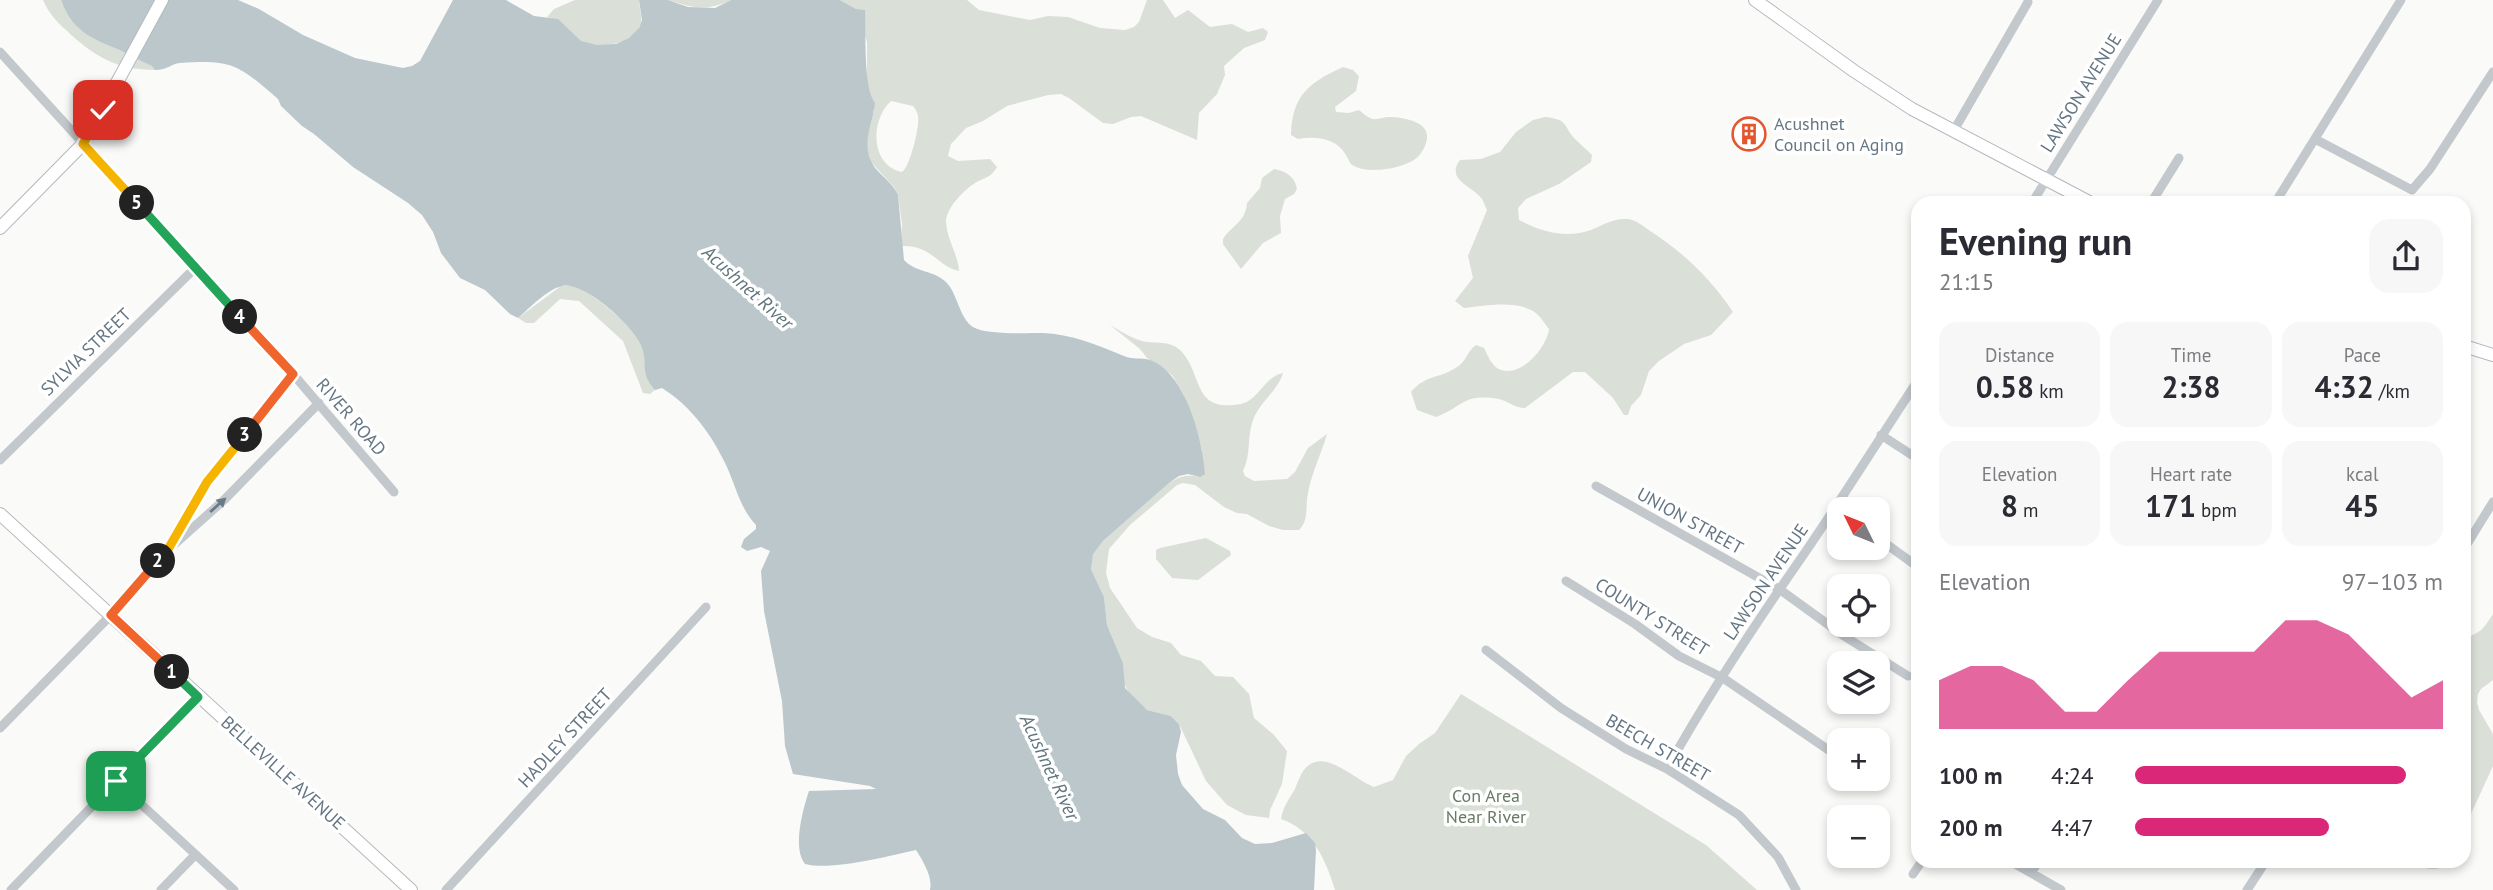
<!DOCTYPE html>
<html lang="en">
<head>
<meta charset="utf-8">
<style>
  :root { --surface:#fff; --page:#f7f7f7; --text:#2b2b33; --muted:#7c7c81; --accent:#db2777 }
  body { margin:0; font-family:"PT Sans",sans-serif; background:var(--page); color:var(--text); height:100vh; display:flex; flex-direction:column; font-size:26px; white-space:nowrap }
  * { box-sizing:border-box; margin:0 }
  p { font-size:23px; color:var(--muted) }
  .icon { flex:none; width:38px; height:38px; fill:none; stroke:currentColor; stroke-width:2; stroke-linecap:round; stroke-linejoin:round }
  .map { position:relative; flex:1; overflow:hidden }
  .sheet { position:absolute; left:1911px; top:196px; width:560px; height:672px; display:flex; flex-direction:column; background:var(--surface); border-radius:21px; box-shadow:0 4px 10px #0003 }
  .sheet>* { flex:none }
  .needle { width:46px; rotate:313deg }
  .tools { position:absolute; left:1827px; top:497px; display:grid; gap:14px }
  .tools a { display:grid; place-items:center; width:63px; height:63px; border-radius:14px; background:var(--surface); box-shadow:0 4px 10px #0003; font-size:35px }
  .pin { position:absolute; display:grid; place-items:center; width:60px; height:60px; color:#fff; margin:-30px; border-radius:14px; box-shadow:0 4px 10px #0006 }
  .km { position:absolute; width:35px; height:35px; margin:-18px; border-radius:50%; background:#222; color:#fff; font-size:19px; line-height:35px; text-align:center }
  .round { display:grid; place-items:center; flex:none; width:74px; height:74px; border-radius:21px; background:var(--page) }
  .head { display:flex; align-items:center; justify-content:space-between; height:119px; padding:0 28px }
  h1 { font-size:38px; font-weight:800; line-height:52px }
  .figures { display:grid; grid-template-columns:repeat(3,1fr); gap:10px; height:119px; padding:7px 28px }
  .figures div { display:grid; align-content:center; border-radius:18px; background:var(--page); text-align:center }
  .figures b { font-size:30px; font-weight:800 }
  .figures small { font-size:19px; font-weight:400 }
  .figures p { font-size:19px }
  .chart { height:196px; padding:14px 28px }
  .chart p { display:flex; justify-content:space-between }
  .chart svg { width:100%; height:126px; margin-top:7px; fill:var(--accent); opacity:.7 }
  ul { padding:0 28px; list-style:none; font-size:23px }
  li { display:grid; grid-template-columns:112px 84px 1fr; align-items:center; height:52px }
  li i { height:18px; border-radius:9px; background:var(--accent) }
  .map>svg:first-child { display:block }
</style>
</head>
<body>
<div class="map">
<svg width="2493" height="890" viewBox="0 0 2493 890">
  <rect width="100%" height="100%" fill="#fafaf8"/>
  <path fill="#dadfd7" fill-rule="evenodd" d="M43,0H61C73,30 90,38 117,49C130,54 140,61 153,66L155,70C117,70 93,56 66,30C57,22 48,12 43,0Z
    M575,0H639C639,7 642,15 641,22C636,45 601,49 583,42C569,37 565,21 547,17L554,9Z
    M668,0H731C705,12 694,8 668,0Z
    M840,0H967L979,10L1030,20L1048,16L1068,17L1100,28L1125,30L1134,27L1139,22L1147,0H1163L1175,18L1188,10L1210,27L1232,24L1248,32L1263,28L1268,32L1265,40L1244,48L1224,66L1225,75L1217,94L1199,113L1197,140L1141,116L1131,117L1113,124L1103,123L1069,98L1061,94L1048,95L1007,106L983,121L966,128L951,144L948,156L958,161L990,159L997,167C991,178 985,177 975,183C964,190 946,208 946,222C947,240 958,254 959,271C936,266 933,245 901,246L902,224L898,195L894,187L871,162L866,147L868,125L874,111L867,85V42L856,9ZM891,101L913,106C916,110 917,111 918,116C920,126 910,167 902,172C870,165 870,120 891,101Z
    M1343,67L1353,70L1359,76L1356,91L1335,107L1336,112L1349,113L1359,110C1363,113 1368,118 1373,119C1378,120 1384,117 1389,117C1399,117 1418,120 1424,128C1430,135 1426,146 1421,153C1412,168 1371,174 1356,167C1350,165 1349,160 1346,155C1336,138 1316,136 1298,139L1291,135C1292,96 1308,83 1343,67Z
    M1545,117C1570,120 1562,125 1575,139C1581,145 1587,150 1592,155L1591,162L1559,184L1526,199L1518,208L1519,220C1541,232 1567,239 1591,230C1602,225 1615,218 1627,219C1635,219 1643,226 1650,231C1683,252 1711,279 1733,312L1711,335L1684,344L1659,361L1649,371L1641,395L1631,406L1628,415H1624L1613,398L1585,372H1573L1525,408C1515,408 1508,401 1499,399C1462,393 1465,406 1436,417L1417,410L1411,392C1426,374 1440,379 1457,367C1466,362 1467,351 1476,345L1484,348C1488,356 1492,367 1501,370C1522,377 1547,347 1549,329C1544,323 1540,315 1533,311C1514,300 1485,306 1464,308L1455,301L1473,278L1468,256L1487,210C1485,206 1484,203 1482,199C1473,186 1445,180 1460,160L1481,159L1500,152L1516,132L1533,120Z
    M1274,169C1286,171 1295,177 1297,189L1294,194L1285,199L1280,216L1281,233L1263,243L1241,269L1223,244V239C1231,226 1246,222 1247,203L1260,188L1262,178Z
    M573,285C592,293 632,325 641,343C650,361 637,371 655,390L650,394L643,393L623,341L579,301L560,299L534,323H526L518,318L561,286Z
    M1110,325C1119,330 1129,337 1139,340C1152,345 1168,339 1180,350C1204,374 1191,413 1241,404C1258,401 1265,376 1283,373C1277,393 1259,401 1252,423C1247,440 1251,455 1243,471L1245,476L1254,481L1287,479L1295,472L1308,448L1327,434C1321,455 1310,476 1307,499C1306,510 1308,521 1299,530H1283L1269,526L1247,514L1237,513L1224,507L1195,485L1183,483L1177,485L1130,525L1109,549L1106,573L1110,588L1137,628L1152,637L1171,643L1181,655L1201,661L1215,676L1233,677L1249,694L1254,718L1274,735L1287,751L1282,784L1270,810L1269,818L1246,815L1227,805L1206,781L1179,724L1171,716L1147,710L1132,698L1124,684L1123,663L1107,625L1104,597L1091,569V563L1093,553L1103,541L1169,483C1180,476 1187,474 1200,477L1202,450L1196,427L1183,393L1172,375L1147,358L1140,349Z
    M1206,538L1230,551L1231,555L1198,580L1172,578L1156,559V550L1160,548Z
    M2493,614V680L2481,689L2478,694L2477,702L2479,710L2493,734V766L2464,829V640C2484,628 2480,634 2493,614Z
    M1461,694L1706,845L1757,890H1335C1326,860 1313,830 1281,819C1283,807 1289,799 1295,789C1297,784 1299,778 1302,773C1320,743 1353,779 1374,787L1393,780L1406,756L1419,744L1435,733Z
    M2402,861H2444L2437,869H2429Z"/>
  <path fill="#bbc7cb" d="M61,0H238L259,9L303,35L355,58L403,68L412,66L420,61L453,0H506L534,16L558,19L581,41L597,45L616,44L629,38L639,28L642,20L639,0H668L688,7L715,8L731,0H840L856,9L865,10C866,30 863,89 875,103C872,127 859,147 876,169C884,178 893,184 898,195L904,260C916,273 934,270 946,282C958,294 959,318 973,327C986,335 1026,333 1042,333C1071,334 1098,345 1124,356C1133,360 1142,357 1150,360C1186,373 1203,441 1205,474L1200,477L1188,474L1179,476L1169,483L1103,541L1093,554L1091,569L1104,597L1107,625L1123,663L1125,688L1147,710L1171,716L1179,724L1181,732L1176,755L1178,774L1182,785L1203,809L1225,820L1242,838L1255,844L1272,843L1306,833L1315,843L1316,850L1314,890H930C933,877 923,861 916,850C889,856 831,871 805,864C792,848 803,809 809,791L876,789L870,786L793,774L785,746L782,701L764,611L761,571L770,551L761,547L747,551L741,547L744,539L756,529V525C740,508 736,487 727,467C712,435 692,407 662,388L655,390C638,372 649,363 641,345C633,326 584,281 562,286C546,290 530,308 518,318L510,314L485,290L460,278L441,253L433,232L422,215L408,203L353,167L314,134L302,126L281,106L278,99C239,65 232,59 180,63C170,64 168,70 155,70L152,66C140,61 129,54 117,49C90,38 72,30 61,0Z"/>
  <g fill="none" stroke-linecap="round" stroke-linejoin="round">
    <defs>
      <path id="secondary" d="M1755,0L1854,71L1912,109L2091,203
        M0,228L84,143L162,0
        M2464,346L2493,355
        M0,514L411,890"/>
    </defs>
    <use href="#secondary" stroke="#b3babf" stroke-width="14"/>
    <path stroke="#c3c8cc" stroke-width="9" d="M0,52L293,374L394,492
      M1953,132L2028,2
      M2315,139L2412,190L2430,169L2493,72
      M2032,203L2158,0
      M2151,203L2179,158
      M2275,203L2401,0
      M1881,435L1918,459
      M0,460L195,268
      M1596,486L1779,589L1844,636L1908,676
      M1878,538L1918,567
      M172,543L207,482L293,374
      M2464,549L2493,502
      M1566,581L1635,624L1679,656L1723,678L1833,753
      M1486,650L1561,708L1626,749L1667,769L1739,815L1778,857L1796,890
      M0,728L111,615L167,551L224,500L319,403
      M1667,769C1708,695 1756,623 1804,554C1843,497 1880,438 1918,380
      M116,781L234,890
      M2010,861L2061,890
      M2031,873L2039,861
      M1913,874L1922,861
      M11,890L198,697
      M161,890L195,855
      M446,890L706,607
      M2247,890L2266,861"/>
    <use href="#secondary" stroke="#fff" stroke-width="12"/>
  </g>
  <defs><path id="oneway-solid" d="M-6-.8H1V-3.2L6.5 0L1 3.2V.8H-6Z" transform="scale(1.75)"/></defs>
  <use fill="#6a7a87" href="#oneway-solid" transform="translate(218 505) rotate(-42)"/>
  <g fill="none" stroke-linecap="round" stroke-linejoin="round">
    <defs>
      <path id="split-1" d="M116,781L198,697L172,672"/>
      <path id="split-2" d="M158,561L111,615L172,672"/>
      <path id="split-3" d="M158,561L167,551L207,482L245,435"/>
      <path id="split-4" d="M240,317L293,374L245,435"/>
      <path id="split-5" d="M137,203L240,317"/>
      <path id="split-6" d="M103,110L83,144L137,203"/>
    </defs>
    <use href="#split-1" stroke="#fff" stroke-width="14"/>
    <use href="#split-2" stroke="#fff" stroke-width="14"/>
    <use href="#split-3" stroke="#fff" stroke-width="14"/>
    <use href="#split-4" stroke="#fff" stroke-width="14"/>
    <use href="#split-5" stroke="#fff" stroke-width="14"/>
    <use href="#split-6" stroke="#fff" stroke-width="14"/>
    <use href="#split-1" stroke="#22a559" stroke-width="9"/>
    <use href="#split-2" stroke="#f0652b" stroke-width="9"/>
    <use href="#split-3" stroke="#f5b400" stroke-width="9"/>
    <use href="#split-4" stroke="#f0652b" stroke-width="9"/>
    <use href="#split-5" stroke="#22a559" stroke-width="9"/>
    <use href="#split-6" stroke="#f5b400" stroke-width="9"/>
  </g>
  <defs>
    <symbol id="building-ring" viewBox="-11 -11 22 22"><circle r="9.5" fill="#fff" stroke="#e4572e" stroke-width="1.5"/><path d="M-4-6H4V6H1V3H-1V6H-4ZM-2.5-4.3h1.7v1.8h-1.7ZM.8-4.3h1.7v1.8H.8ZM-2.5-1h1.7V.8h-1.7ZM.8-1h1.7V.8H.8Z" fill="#e4572e"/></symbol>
  </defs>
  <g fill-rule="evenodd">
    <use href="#building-ring" x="1730" y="115" width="38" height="38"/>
  </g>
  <g text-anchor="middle" stroke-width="7" stroke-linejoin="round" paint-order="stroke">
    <g font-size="18" fill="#657683" stroke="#fff">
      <text transform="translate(2081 93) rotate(-58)" y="6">LAWSON AVENUE</text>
      <text transform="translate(86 352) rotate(-44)" y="6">SYLVIA STREET</text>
      <text transform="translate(351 417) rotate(49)" y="6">RIVER ROAD</text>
      <text transform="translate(1690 521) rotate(29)" y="6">UNION STREET</text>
      <text transform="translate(1766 582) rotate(-56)" y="6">LAWSON AVENUE</text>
      <text transform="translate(1652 617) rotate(32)" y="6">COUNTY STREET</text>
      <text transform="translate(565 738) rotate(-47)" y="6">HADLEY STREET</text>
      <text transform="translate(1658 748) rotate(30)" y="6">BEECH STREET</text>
      <text transform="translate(283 773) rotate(42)" y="6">BELLEVILLE AVENUE</text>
    </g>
    <g font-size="18" fill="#657683" stroke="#fff" text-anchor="start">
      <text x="1774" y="130">Acushnet<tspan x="1774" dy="21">Council on Aging</tspan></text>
    </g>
    <g font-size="18" fill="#687a64" stroke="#fff">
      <text x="1486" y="802">Con Area<tspan x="1486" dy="21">Near River</tspan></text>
    </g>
    <g font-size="19" font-style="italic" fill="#60757c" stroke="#fff">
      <text transform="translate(748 287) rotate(42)" y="7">Acushnet River</text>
      <text transform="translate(1050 767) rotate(65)" y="7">Acushnet River</text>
    </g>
  </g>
</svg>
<div class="tools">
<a><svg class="needle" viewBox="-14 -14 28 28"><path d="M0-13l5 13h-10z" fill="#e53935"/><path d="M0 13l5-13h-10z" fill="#7c7c81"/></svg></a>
<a><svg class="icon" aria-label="locate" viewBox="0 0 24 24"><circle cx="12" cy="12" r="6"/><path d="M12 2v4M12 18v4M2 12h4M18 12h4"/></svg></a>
<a><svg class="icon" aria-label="layers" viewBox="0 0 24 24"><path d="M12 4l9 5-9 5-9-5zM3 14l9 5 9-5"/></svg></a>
<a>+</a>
<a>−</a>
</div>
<div class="pin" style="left:116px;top:781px;background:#1e9e55"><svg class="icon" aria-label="arrive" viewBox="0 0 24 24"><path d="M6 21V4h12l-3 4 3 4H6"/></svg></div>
<div class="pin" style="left:103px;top:110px;background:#d93025"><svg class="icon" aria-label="check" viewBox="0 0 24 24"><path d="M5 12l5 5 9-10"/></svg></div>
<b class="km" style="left:172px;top:672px">1</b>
<b class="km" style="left:158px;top:561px">2</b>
<b class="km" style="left:245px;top:435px">3</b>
<b class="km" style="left:240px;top:317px">4</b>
<b class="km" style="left:137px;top:203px">5</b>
<section class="sheet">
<div class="head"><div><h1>Evening run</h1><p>21:15</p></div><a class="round"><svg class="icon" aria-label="share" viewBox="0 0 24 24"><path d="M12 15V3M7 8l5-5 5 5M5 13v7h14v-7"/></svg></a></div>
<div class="figures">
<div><p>Distance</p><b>0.58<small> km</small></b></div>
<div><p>Time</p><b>2:38</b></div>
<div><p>Pace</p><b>4:32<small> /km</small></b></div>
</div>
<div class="figures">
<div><p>Elevation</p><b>8<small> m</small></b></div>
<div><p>Heart rate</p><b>171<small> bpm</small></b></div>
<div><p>kcal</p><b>45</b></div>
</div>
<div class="chart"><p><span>Elevation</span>97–103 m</p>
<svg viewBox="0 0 160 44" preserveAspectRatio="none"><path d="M0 44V27L10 22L20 22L30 27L40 38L50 38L60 27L70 17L80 17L90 17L100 17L110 6L120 6L130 11L140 22L150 33L160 27V44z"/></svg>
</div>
<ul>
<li><b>100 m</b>4:24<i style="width:88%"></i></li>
<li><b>200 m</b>4:47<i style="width:63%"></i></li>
</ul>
</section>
</div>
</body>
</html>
